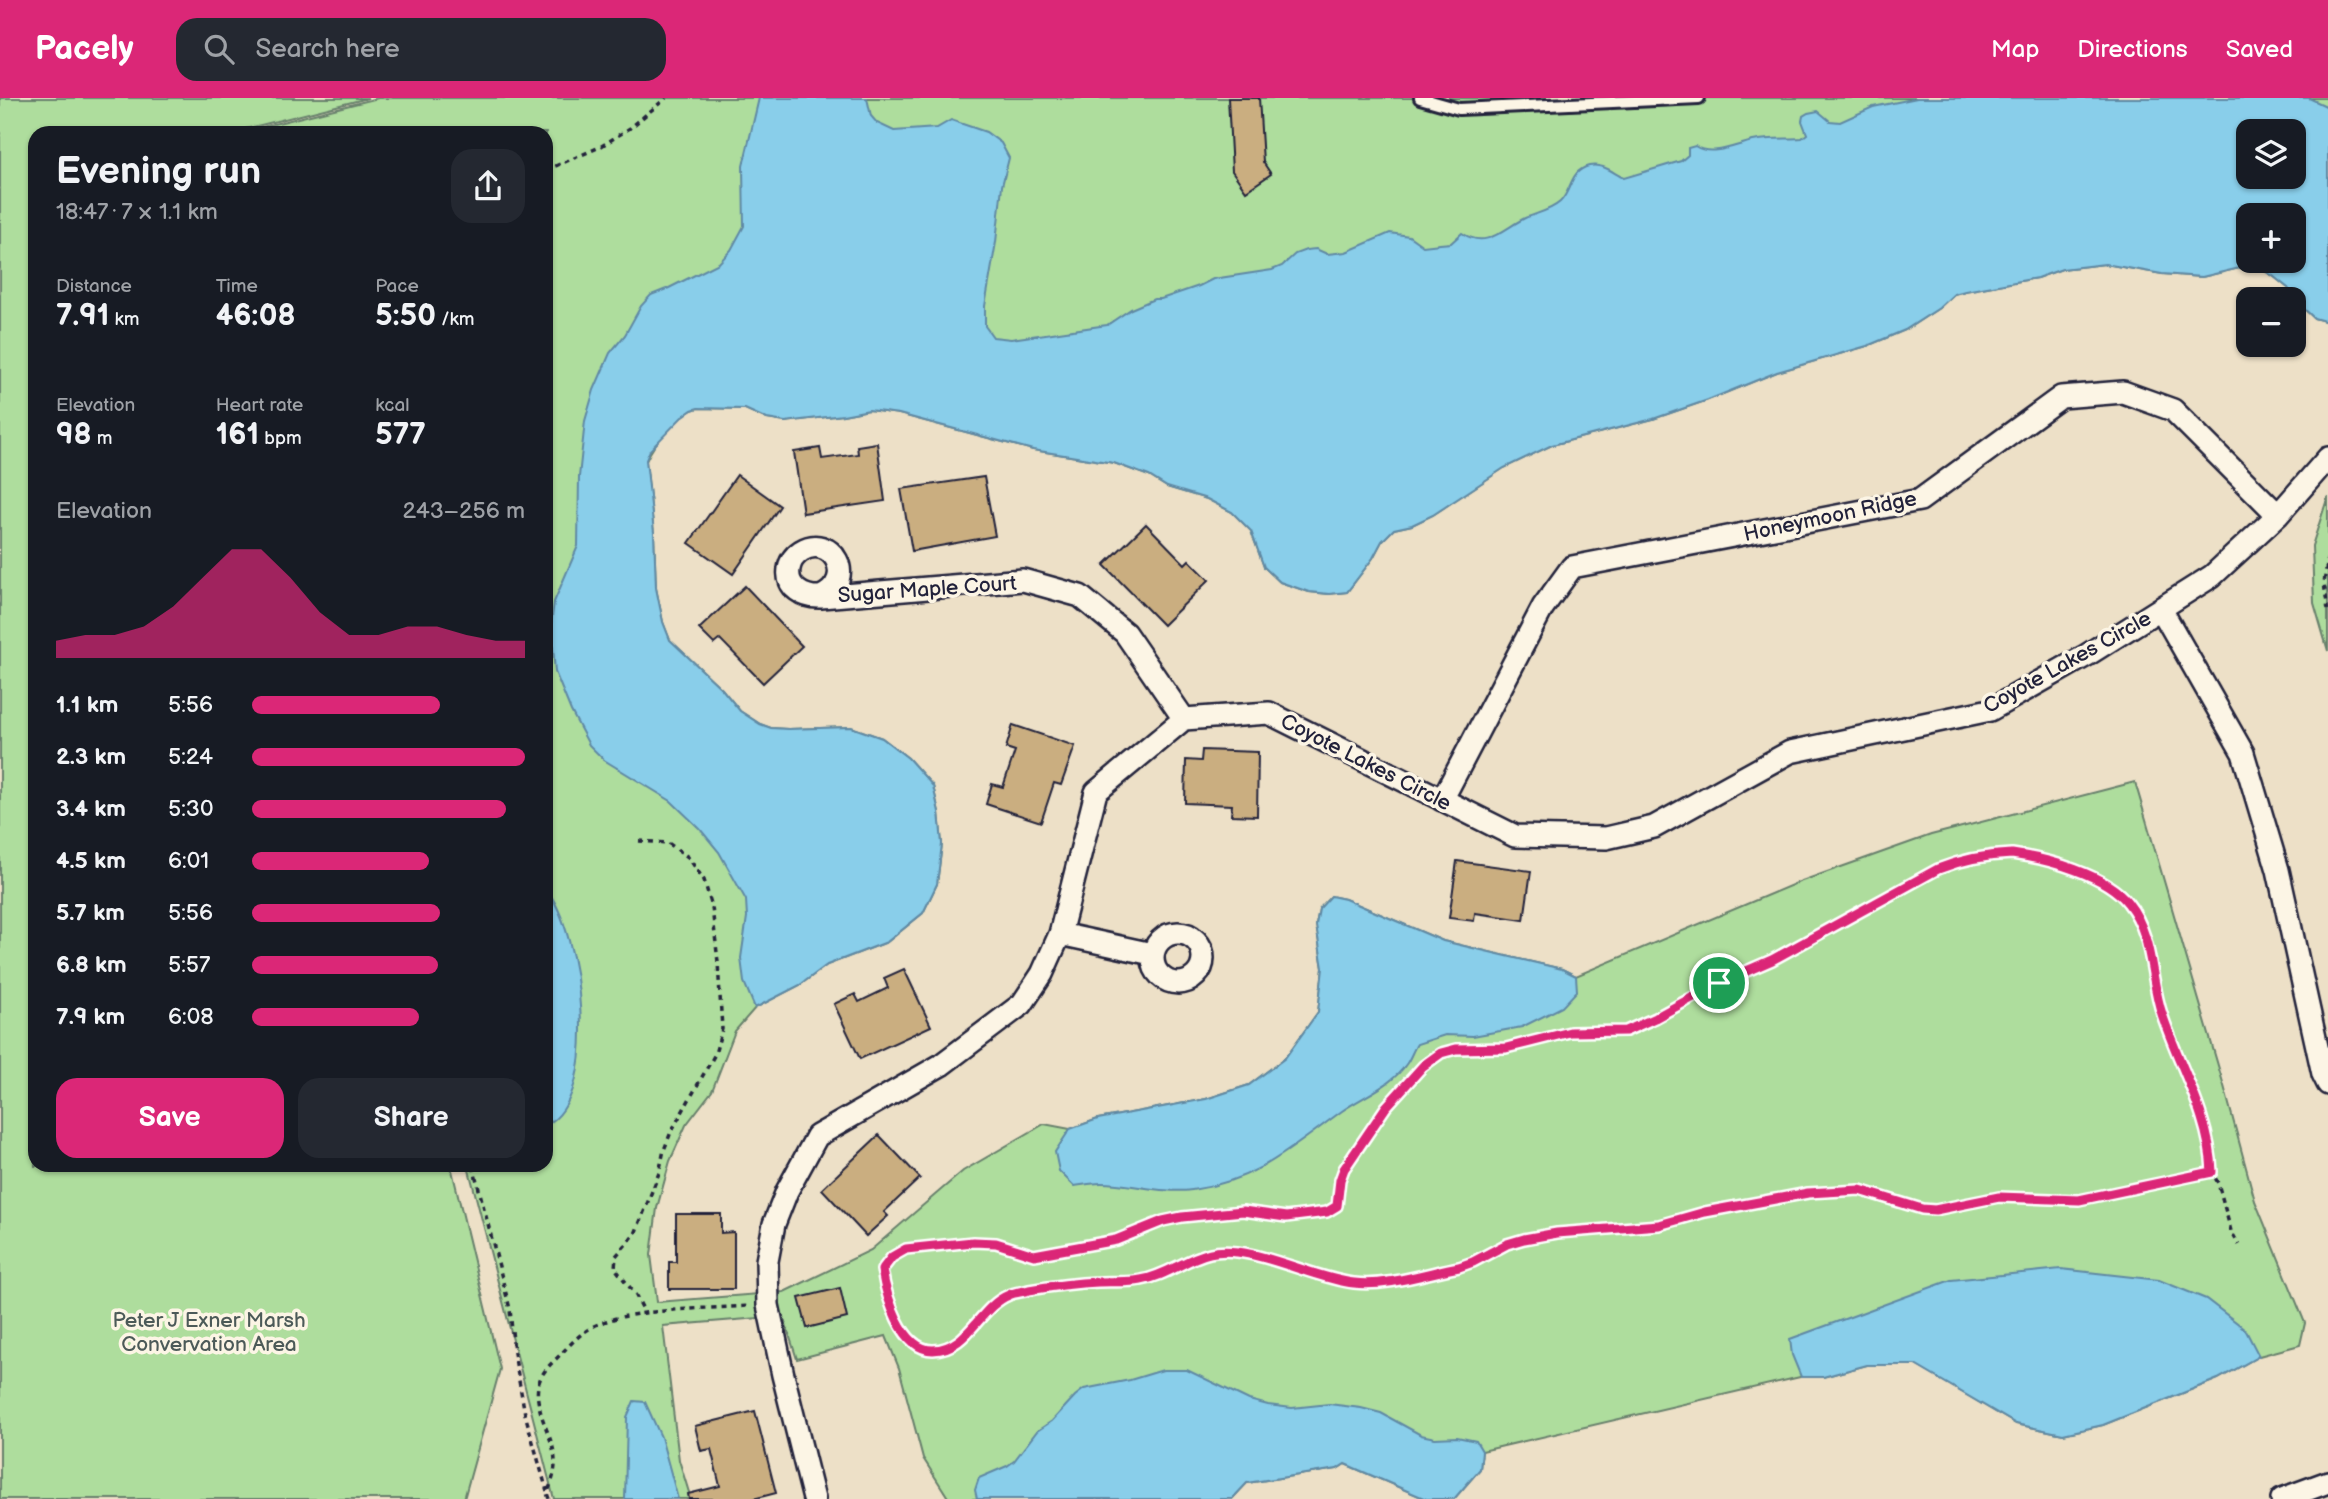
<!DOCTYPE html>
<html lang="en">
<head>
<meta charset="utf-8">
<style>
  :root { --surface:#171b24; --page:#242831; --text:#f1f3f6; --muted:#9ea1a6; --accent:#db2777 }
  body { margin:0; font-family:"Balsamiq Sans",sans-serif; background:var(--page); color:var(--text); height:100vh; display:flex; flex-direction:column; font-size:26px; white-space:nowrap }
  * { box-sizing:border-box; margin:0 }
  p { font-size:23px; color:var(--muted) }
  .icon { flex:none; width:38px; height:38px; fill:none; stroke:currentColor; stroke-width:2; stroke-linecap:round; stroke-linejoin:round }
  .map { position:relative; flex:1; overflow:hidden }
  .panel { position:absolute; left:28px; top:28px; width:525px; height:1046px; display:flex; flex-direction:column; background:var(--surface); border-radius:21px; box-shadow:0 2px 5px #0004 }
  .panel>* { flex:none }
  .controls { position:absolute; left:2236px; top:21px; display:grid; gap:14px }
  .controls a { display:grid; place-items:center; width:70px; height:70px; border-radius:14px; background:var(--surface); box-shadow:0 2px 5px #0004; font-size:35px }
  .pin { position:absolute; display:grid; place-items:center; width:60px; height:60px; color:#fff; margin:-30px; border:4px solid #fff; border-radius:50%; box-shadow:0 2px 7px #0007 }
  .round { display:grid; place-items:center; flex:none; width:74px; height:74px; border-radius:21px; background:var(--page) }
  .head { display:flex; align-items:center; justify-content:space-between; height:119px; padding:0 28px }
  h1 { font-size:38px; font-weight:700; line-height:52px }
  .figures { display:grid; grid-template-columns:repeat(3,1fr); gap:10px; height:119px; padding:7px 28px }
  .figures div { display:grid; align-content:center }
  .figures b { font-size:30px; font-weight:700 }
  .figures small { font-size:19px; font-weight:400 }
  .figures p { font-size:19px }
  .chart { height:196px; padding:14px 28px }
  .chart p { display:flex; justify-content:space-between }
  .chart svg { width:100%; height:126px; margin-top:7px; fill:var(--accent); opacity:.7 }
  .cta { display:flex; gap:14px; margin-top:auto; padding:14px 28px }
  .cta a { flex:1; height:80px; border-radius:21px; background:var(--accent); color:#fff; font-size:28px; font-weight:700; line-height:80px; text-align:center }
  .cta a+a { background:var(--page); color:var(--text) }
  ul { padding:0 28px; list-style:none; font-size:23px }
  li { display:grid; grid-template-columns:112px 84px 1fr; align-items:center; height:52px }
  li i { height:18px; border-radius:9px; background:var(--accent) }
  header { display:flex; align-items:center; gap:42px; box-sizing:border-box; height:98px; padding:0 35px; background:var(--accent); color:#fff }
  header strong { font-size:33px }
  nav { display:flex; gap:38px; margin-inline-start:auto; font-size:24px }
  .search { width:490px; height:63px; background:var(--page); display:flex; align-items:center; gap:18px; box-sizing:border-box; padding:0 24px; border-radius:21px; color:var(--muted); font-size:26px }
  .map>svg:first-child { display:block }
</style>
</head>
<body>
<header>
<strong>Pacely</strong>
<div class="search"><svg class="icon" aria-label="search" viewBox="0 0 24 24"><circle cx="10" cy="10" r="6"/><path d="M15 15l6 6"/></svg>Search here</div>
<nav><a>Map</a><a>Directions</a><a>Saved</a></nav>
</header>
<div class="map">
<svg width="2328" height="1401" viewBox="0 0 2328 1401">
  <rect width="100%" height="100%" fill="#ede0c7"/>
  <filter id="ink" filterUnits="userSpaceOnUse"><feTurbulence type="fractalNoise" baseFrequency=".0143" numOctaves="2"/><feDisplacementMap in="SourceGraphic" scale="14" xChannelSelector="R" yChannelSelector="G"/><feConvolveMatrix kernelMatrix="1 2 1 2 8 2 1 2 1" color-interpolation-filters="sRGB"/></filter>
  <g filter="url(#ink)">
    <path fill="#aedd9d" stroke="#68806c" stroke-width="2" fill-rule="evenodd" d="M0,0H368L229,35H35V1068H451L500,1271L464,1401H0Z
      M378,0H2328V224L2314,220L2299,206L2288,190L2273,178L2261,171L2248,168L2202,179L2162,176L2105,166L2062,171L2037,180L1965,193L1954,196L1939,210L1905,232L1867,248L1777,274L1708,302L1653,321L1552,347L1504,370L1433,417L1412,427L1394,431L1382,443L1373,460L1347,494L1329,496L1309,494L1280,484L1264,469L1251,433L1232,414L1207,401L1167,389L1149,378L1114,365L1033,352L899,316L869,312L843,317L785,324L767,321L745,311L698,310C680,314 653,346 646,363L654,435L656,490L663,524L670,542L722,591L740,613L760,626L771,630L788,631L851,629L882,640L908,660L933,688L939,714L942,746L937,786L923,815L887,844L827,867L800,887L755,910L735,933L712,993L686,1027L670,1063L657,1110L651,1157L657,1204L784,1194L871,1152L963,1073L1044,1026L1070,1031L1098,1021L1206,1001L1249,987L1285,960L1318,914L1323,870L1316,827L1319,811L1331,798L1345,801L1443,843L1562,871L1576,878L1799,784L1931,737L2135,684L2224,988L2255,1103L2305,1225L2300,1247L2259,1258L2218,1281L2103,1327L2063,1336L2016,1326L1916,1267H1867L1823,1279H1800L1482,1353L1480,1371L1454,1401H1426L1345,1366L1337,1371L1247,1385L1232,1401H949L923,1360L899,1270L886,1238L797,1261L783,1218L663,1228L679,1362L691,1401H554L468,1068H546V35H238ZM2249,33H2294V79H2249ZM2249,117H2294V163H2249Z
      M2328,398V553L2314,505L2312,448Z"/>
    <path fill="#89ceea" stroke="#6089a4" stroke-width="2" fill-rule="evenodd" d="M759,0H867L871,18L877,25L894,33L937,30L951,22L986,34L1001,45L1009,60L1002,88L996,144L985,208V228L993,239L1011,241L1107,227L1131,211L1154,201H1161L1199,188L1213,181L1272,172L1282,168L1295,156L1306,152L1316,151L1327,156L1346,154L1390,135L1409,138L1423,148L1440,146L1451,145L1462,135C1487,152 1504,130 1525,120C1537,115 1550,113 1560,104C1572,93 1569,73 1589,68C1603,65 1613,75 1624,80L1681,63L1688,57V50L1695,48C1711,59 1735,47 1753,43C1768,40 1786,41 1802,40L1807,36L1802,23L1803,18L1808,15L1818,13L1830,23L1840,24L1873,9L1917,0H2309L2328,9V224L2314,220L2299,206L2288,190L2273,178L2261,171L2248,168L2202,179L2162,176L2105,166L2062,171L2037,180L1965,193L1954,196L1939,210L1905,232L1867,248L1777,274L1708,302L1653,321L1552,347L1504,370L1433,417L1412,427L1394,431L1382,443L1373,460L1347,494L1329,496L1309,494L1280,484L1264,469L1251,433L1232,414L1207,401L1167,389L1149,378L1114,365L1033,352L899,316L869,312L843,317L785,324L767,321L745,311L698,310L692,312L682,319L650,352L646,362L654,435L656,490L663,524L670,542L722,591L740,613L760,626L771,630L788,631L851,629L882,640L908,660L933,688L939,714L942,746L937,786L923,815L887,844L827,867L800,887L755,910L744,884L741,860L747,819L746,802L719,754L700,731L671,703L604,662L589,647L571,613L555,574L551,526L554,504L578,448L579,379L585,323L594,292L610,255L625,237L641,208L651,197L669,190L719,165L731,152L744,128L743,68ZM2294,33V79H2249V33ZM2294,117V163H2249V117Z
      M546,791C581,833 603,999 546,1027Z
      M1331,798L1345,801L1443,843L1562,871L1576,878L1577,893L1562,909L1522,929L1473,938L1445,937L1417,946C1413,952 1411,959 1407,965C1392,988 1363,998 1342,1013C1291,1050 1258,1082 1192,1092C1162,1096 1131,1085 1101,1085C1092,1085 1083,1087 1074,1088L1059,1073L1055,1054L1070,1031L1098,1021L1206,1001L1249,987L1285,960L1318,914L1323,870L1316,827L1319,811Z
      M2061,1171L2159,1182L2206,1201L2245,1231L2259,1258L2218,1281L2103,1327L2063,1336L2016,1326L1915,1267H1867L1823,1279H1801L1792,1257L1790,1241L1951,1182Z
      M1163,1272H1187L1249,1302L1268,1307L1292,1310L1329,1306L1361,1310L1381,1315L1421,1337L1435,1340L1457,1339L1476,1343L1482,1353L1480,1371L1454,1401H1426L1345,1366L1337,1371L1247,1385L1232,1401H977L975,1392L979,1380L1007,1368L1014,1363L1037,1333L1052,1323L1075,1298L1084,1291L1130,1282Z
      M634,1303L645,1304L661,1339L678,1401H625L627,1319Z"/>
    <path fill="#caae80" stroke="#22223b" stroke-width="2" d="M1228,0H1259L1263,64L1271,76L1246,93L1232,73Z
      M877,345L885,403L803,415L794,354L820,350L822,361L858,356L857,348Z
      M737,377L780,408L733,476L689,445Z
      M984,379L995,438L912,453L901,391Z
      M1146,426L1185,466L1189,462L1209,482L1163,527L1104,467Z
      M745,488L802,548L763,585L720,541L714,546L699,531Z
      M1013,627L1075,648L1061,687L1054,685L1041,724L986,706L992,686L1003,689L1015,653L1006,650Z
      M1202,652L1258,654L1257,718L1231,717L1232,707L1185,705L1186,662L1201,663Z
      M1457,763L1531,773L1524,822L1475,815L1474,823L1449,820Z
      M904,871L931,928L860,961L834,906L855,896L859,904L888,890L884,880Z
      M879,1037L920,1080L884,1114L888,1118L866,1138L822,1091Z
      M676,1116H721V1135L734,1134V1191H669V1164H676Z
      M840,1190L847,1220L807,1230L799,1200Z
      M755,1313L776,1395L753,1401H689L688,1396L720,1388L711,1351L701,1353L695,1328Z"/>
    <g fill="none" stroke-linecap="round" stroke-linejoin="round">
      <defs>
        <path id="service" d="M1420,0L1459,11L1699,0"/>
        <path id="minor" d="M821,499C859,481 831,434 801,453C795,457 790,463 789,471C786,490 804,500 821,499L1023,482L1080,498L1125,535L1184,621
          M2161,511L2243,655L2278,772L2323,976L2328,986
          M1442,702L1543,509L1572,469L1920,402L2061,299L2123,294L2173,312L2278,417
          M1153 860a25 25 0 1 1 50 0a25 25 0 1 1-50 0Z
          M1060,836L1152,856
          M814,1401L783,1277L768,1207L767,1163L774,1126L787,1093L817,1038L941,967L1022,906L1042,876L1060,836L1096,694L1184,621L1269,615L1515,738L1606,740L1654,729L1790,654L1990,612L2087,557L2212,478L2278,417L2328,360
          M2282,1401L2328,1384"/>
      </defs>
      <use href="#service" stroke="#22223b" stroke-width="16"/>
      <use href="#minor" stroke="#22223b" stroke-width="26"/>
      <path stroke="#22223b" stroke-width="3.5" stroke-dasharray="5 5" stroke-linecap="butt" d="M546,72L600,49L630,30L666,0
        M2328,458L2324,485L2328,512
        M639,743L668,745L688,759L704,782L712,809L718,864L722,931L715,956L671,1034L664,1052L659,1075L642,1119L635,1136L616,1158L615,1170L635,1196L645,1215
        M473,1068L510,1211L514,1255L525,1316L547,1393
        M2212,1074L2079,1102L1999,1099L1935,1112L1922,1111L1860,1092L1808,1095L1705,1114L1659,1127L1557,1135L1524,1141L1507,1146L1473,1164L1459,1169L1373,1186L1354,1185L1231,1153L1211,1154L1157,1178L1140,1183L1096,1184L1037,1191L1009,1197L992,1207L962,1240L944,1250L930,1252L915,1245L895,1220L882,1172L892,1159L906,1151L973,1145H996L1034,1157L1116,1142L1163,1123L1182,1119L1243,1113L1264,1114L1285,1119L1327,1114L1337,1108L1340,1082L1344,1071L1386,1009L1423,968L1441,955L1456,951L1506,950L1524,947L1570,934L1626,933L1655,920L1719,885L1772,862L1938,771L1960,762L1986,757L2012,756L2036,760L2057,764L2084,776L2108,788L2127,803L2139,823L2149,852L2162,914L2204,1026L2212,1056V1074L2218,1085L2231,1133L2239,1147
        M549,1401L547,1395C567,1354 544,1340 538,1302C535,1283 544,1272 557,1260C567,1250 577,1238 589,1231C620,1210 709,1211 748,1208"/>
      <use href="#service" stroke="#fcf5e5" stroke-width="10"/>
      <use href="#minor" stroke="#fcf5e5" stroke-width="21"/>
    </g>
  </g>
  <g fill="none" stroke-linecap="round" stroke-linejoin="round" filter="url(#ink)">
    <defs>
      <path id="route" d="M2012,756C2047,761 2106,776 2128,805C2153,836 2150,880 2162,916C2179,968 2210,1018 2212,1074L2079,1102L1999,1099L1935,1112L1922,1111L1860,1092L1808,1095L1705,1114L1659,1127L1557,1135L1524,1141L1507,1146L1473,1164L1459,1169C1427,1175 1387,1189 1354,1185C1313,1181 1249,1145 1210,1155C1185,1161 1166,1178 1141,1182C1127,1185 1112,1183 1098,1184C1075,1185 1052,1188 1029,1192C1023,1194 1015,1194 1009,1197C979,1209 968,1252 933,1252C901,1252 886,1197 882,1172L892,1159L906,1151L973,1144L996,1145L1034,1157L1116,1142L1163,1123L1182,1119L1243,1113L1286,1119L1327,1114L1337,1108L1340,1082L1344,1071L1386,1009L1423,968L1441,955L1456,951L1506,950L1570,934L1626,933L1655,920L1719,885L1772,862L1938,771C1963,761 1985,757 2012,756Z"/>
    </defs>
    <use href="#route" stroke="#fff" stroke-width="14"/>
    <use href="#route" stroke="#db2777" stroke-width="9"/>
  </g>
  <g text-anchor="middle" stroke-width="7" stroke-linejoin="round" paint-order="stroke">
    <g font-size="21" fill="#22223b" stroke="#fcf5e5">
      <text transform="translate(1830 418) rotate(-12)" y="7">Honeymoon Ridge</text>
      <text transform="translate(927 491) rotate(-4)" y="7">Sugar Maple Court</text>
      <text transform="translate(2067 564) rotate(-29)" y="7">Coyote Lakes Circle</text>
      <text transform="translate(1366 664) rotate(27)" y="7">Coyote Lakes Circle</text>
    </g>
    <g font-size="21" fill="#4c5a58" stroke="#fcf5e5">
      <text x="209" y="1229">Peter J Exner Marsh<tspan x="209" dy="24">Convervation Area</tspan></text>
    </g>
  </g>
</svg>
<div class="controls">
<a><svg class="icon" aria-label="layers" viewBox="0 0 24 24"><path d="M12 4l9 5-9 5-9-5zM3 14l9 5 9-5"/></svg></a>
<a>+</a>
<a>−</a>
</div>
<div class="pin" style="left:1719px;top:885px;background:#1e9e55"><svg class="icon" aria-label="arrive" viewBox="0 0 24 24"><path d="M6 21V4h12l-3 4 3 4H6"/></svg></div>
<section class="panel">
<div class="head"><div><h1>Evening run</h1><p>18:47 · 7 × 1.1 km</p></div><a class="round"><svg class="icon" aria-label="share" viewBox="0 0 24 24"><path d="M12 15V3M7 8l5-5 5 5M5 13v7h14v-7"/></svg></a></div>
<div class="figures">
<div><p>Distance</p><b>7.91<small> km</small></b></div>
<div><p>Time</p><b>46:08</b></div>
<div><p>Pace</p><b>5:50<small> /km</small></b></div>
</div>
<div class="figures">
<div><p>Elevation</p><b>98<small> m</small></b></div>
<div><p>Heart rate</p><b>161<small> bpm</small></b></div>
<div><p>kcal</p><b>577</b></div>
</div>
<div class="chart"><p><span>Elevation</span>243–256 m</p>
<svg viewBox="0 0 160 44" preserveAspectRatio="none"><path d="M0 44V38L10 36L20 36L30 33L40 26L50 16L60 6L70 6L80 16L90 28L100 36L110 36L120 33L130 33L140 36L150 38L160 38V44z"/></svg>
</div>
<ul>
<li><b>1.1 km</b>5:56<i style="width:69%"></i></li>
<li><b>2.3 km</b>5:24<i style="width:100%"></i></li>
<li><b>3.4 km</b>5:30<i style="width:93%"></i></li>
<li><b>4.5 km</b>6:01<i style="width:65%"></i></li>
<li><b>5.7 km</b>5:56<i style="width:69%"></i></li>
<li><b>6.8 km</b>5:57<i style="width:68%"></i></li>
<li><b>7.9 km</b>6:08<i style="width:61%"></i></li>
</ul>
<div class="cta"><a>Save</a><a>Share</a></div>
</section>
</div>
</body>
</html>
